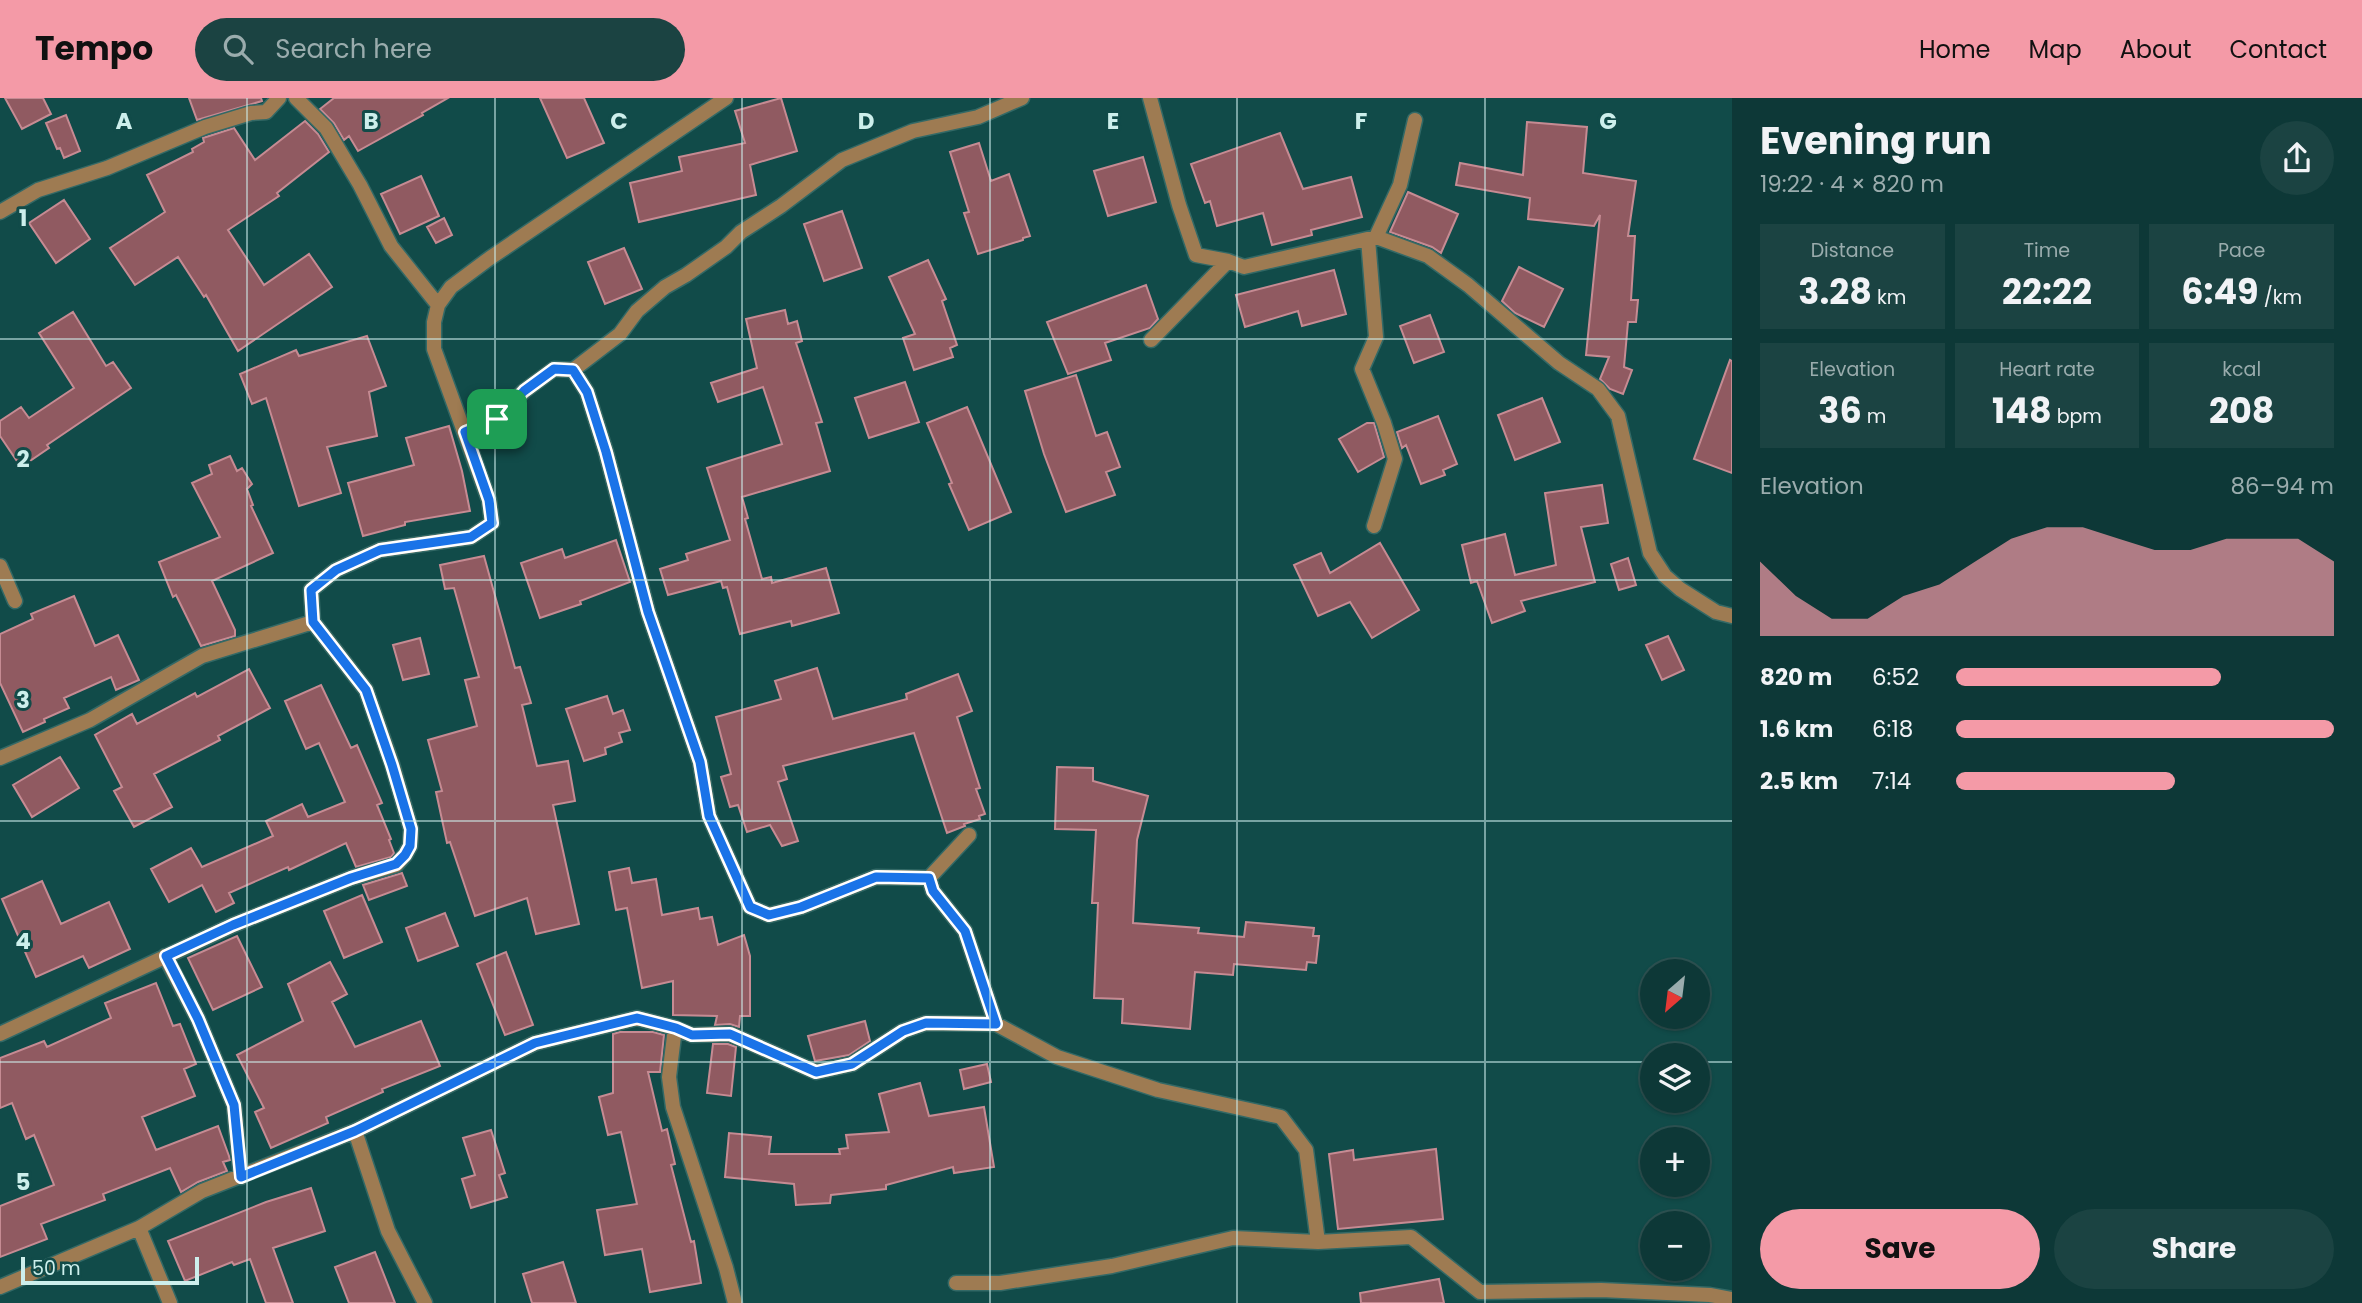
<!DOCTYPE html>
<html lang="en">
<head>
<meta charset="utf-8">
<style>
  :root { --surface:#0d3837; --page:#1b4342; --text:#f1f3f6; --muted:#9aacad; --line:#2d5252; --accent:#f49aa7 }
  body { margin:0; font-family:Poppins,sans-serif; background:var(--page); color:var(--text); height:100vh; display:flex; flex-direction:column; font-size:26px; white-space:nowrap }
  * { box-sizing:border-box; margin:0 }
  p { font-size:23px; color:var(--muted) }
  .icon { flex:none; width:38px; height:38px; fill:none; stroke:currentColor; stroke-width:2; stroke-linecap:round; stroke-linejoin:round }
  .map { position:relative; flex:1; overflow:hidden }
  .details { display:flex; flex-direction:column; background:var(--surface); width:630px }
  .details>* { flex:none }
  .needle { width:46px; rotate:208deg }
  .tools { position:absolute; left:1640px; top:861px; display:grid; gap:14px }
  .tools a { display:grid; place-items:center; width:70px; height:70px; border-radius:50%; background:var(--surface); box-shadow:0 2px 5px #0004,0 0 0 2px var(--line); font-size:35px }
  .scale { position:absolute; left:21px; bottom:18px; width:178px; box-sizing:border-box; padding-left:7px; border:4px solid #cdefec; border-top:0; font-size:19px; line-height:24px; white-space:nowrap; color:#cdefec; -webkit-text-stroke:5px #114b49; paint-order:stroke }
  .pin { position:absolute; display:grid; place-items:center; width:60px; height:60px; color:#fff; margin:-30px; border-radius:14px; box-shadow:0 4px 10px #0006 }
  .round { display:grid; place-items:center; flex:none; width:74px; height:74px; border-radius:37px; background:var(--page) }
  .headline { display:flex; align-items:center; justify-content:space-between; height:119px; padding:0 28px }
  h1 { font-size:38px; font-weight:700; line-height:52px }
  .stats { display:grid; grid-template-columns:repeat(3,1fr); gap:10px; height:119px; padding:7px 28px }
  .stats div { display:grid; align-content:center; border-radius:0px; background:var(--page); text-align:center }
  .stats b { font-size:35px; font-weight:700 }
  .stats small { font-size:19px; font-weight:400 }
  .stats p { font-size:19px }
  .chart { height:196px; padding:14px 28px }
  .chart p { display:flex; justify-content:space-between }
  .chart svg { width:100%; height:126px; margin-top:7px; fill:var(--accent); opacity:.7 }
  .primary-button { display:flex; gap:14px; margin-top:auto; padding:14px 28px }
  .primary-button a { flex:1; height:80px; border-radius:42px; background:var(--accent); color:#111; font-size:28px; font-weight:700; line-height:80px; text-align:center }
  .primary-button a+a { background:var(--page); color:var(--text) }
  ul { padding:0 28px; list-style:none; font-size:23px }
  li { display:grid; grid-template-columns:112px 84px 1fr; align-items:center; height:52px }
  li i { height:18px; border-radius:9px; background:var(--accent) }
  header { display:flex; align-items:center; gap:42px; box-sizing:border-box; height:98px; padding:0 35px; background:var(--accent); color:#111 }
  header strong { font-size:33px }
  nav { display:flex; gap:38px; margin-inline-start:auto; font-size:24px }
  .search { width:490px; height:63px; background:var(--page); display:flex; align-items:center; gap:18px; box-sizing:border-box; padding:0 24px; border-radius:38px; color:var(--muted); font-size:26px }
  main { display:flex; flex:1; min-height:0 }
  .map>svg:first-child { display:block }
</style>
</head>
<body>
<header>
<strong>Tempo</strong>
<div class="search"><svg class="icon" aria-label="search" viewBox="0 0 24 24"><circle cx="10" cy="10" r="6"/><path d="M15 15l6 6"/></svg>Search here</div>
<nav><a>Home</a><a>Map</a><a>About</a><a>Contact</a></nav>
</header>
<main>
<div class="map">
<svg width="1732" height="1205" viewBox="0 0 1732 1205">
  <rect width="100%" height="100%" fill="#114b49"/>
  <path fill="#905a61" stroke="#c68b93" stroke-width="2" d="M5,0H43L51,16L22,31Z
    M189,0H261L262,3L197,22Z
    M334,0H448L422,15L423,17L358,53L349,38L344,42L334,25L320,11Z
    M540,0H584L604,45L567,60Z
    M781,0L797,53L750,67L756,97L639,124L630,85L682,73L679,59L745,45L735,13Z
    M66,17L80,53L64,60L60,50L57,51L46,25Z
    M305,23L318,36L329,54L277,95L279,98L228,132L264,187L309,156L332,189L238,253L206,197L204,199L178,159L135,187L110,150L165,114L147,77L193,54L192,51L204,44L203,40L234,30L255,62Z
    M1527,24L1587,29L1583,75L1636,83L1628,138H1635L1631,202H1638L1636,224H1628L1624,269L1632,272L1623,296L1610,291L1600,281L1609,259L1586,257L1600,117L1594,128L1528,121L1530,100L1456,87L1460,65L1523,77Z
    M1280,35L1303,91L1351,79L1362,119L1311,132L1312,137L1272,147L1263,115L1217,128L1210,103L1205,105L1191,66Z
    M979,45L991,83L1009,76L1030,138L1023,140V142L978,156L964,115L969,114L950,54Z
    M1143,59L1156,104L1108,118L1094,73Z
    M421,78L439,118L400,136L381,96Z
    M1408,94L1458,116L1441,155L1432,149L1390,134Z
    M64,102L90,141L56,165L29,125Z
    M842,113L862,170L824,183L804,126Z
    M444,120L452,137L436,145L427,129Z
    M624,150L642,191L605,206L588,164Z
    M928,162L946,201L942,203L957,247L950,250L953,259L914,272L903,240L915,236L889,179Z
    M1519,169L1563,191L1544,229L1515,215L1502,203Z
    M1334,172L1346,216L1302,228L1298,213L1245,229L1236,197Z
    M1146,187L1158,221L1150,230L1105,245L1111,262L1068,276L1047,224Z
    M785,212L788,226L797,223L802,243L796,245L822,324L816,325L830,373L742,399L748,420L745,421L762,481L771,479L772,485L826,470L839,515L792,528L791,523L740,536L727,489L723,490L721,483L668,497L660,471L688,462L686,456L730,442L707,370L782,346L763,289L718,304L711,285L757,270L746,221Z
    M73,214L106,268L113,264L131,290L47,347L49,350L21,369L0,338V323L21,309L29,320L74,290L39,235Z
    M1430,217L1444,254L1414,265L1400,228Z
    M367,238L386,288L369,294L377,338L327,349L341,395L299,408L266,300L252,306L240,276L296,252L299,258Z
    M1730,262L1732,263V375L1694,361Z
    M1076,277L1096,338L1107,334L1120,369L1106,374L1115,397L1066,414L1044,356L1025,293Z
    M905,284L919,324L869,340L855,300Z
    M1542,300L1560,344L1515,362L1498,317Z
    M967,309L1011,414L969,432L949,386L952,385L927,325Z
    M1438,318L1457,366L1443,372L1445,377L1421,386L1406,347L1402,350L1397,334Z
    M1367,325H1374L1384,359L1358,374L1339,341Z
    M449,328L462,373L470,413L405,424V427L363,438L348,385L414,367L406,340Z
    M230,358L237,373L242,370L252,386L247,391L253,407L251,408L273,455L212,483L235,532V538L201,548L176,497L173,499L159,464L220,439L192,385L212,376L209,367Z
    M1602,387L1608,425L1581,429L1595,484L1521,503L1525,513L1492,525L1477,483L1471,485L1462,447L1505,436L1515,477L1556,467L1545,395Z
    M616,442L630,484L580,503L581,506L540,520L521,465L562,451L565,460Z
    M1380,445L1419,512L1372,540L1350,504L1318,518L1294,467L1321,455L1330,475Z
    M484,458L515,570L520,569L531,605L522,607L537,668L568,663L575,703L553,707L579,826L536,836L527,800L475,818L450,744L447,745L436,694L442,693L428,642L477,628L465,582L479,579L454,490L445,491L440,467Z
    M1628,460L1636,487L1619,492L1611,466Z
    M74,498L95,548L118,537L139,582L116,592L111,579L64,600L69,610L44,621L45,624L23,634L0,585V536L33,521L31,516Z
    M1668,538L1684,572L1662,582L1646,547Z
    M420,540L429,576L403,582L393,547Z
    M817,570L833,621L907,601L906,596L958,576L972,613L957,619L980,690L976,691L985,716L979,718L980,721L964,726L965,728L947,735L914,635L783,668L787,681L778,684L798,743L782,748L770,727L747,734L738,707L730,709L721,679L731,676L716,619L781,601L775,583Z
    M249,571L270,610L218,638L220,642L154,676L172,709L134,729L114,693L122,689L95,637L132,616L137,626L195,595L197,599Z
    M321,587L351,650L357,647L382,705L377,707L391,741L389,742L394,755L391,759L356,769L346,745L289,772L288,769L229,795L234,805L216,814L202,787L169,804L151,771L191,750L202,769L273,738L266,723L302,706L308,719L345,704L319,645L306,651L285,603Z
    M607,598L613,616L623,612L630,632L619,635L622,644L605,650L606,656L584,663L566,611Z
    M60,659L79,690L32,719L13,687Z
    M1057,669L1093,670V683L1148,698L1137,742L1133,825L1199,830L1198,835L1244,839L1246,824L1314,830L1313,838H1319L1316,865L1307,864L1306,872L1234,866L1233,877L1195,874L1190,931L1122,925L1123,901L1094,900L1098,805H1092L1096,732L1055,731Z
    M629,770L632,785L656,781L662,817L698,810L700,821L712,819L718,847L744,837L750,858V918H740L739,929L730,926L715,927L717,918L673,917V883L642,890L627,810L616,812L609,774Z
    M402,775L407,788L369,802L363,787Z
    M42,783L61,826L109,804L130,851L89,870L83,858L36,879L2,801Z
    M362,797L382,844L344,860L324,813Z
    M445,815L458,848L418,863L406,830Z
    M237,838L262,889L213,912L188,860Z
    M506,854L533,927L505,937L477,866Z
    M330,864L347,896L332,904L355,949L421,923L440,968L382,991L383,994L326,1019L328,1025L271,1050L255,1014L264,1010L237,957L303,923L288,886Z
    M156,885L173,928L180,926L196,966L184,971L195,998L142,1019L156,1052L218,1028L229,1058L230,1062L223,1064L227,1073L198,1084L181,1094L170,1070L103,1096L105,1102L41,1126L47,1141L0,1159V1108L54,1087L34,1037L26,1041L12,1005L0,1010V960L44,943L47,949L111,920L105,905Z
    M865,923L870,943L849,957L815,963L808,938Z
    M620,934H653L664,937L660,974H648L662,1033L667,1031L675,1066L671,1067L691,1144L694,1143L701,1185L650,1194L642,1151L605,1157L597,1112L637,1106L621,1034L608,1037L599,999L613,995V936Z
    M713,946H728L736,949L731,998L707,995Z
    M987,966L991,984L964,991L960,972Z
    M920,985L929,1018L984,1009L994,1069L954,1075L953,1069L886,1087V1091L831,1097L830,1105L796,1107L794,1086L725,1079L729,1035L771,1039L769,1056H840L839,1051L848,1050L846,1037L889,1034L879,996Z
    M491,1032L505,1075L499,1077L507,1099L471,1110L462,1081L475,1077L463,1040Z
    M1436,1051L1443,1121L1338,1131L1329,1056L1353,1052L1354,1062Z
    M311,1090L325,1133L273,1150L293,1205H266L250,1161L234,1167L232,1164L185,1183L168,1143L266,1104Z
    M375,1154L395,1205H349L335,1169Z
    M563,1164L576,1205H532L523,1176Z
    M1439,1181L1444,1205H1361L1360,1195Z"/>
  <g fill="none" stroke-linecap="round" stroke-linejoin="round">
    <defs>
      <path id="minor" d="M296,0L326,30L360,87L391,148L438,207
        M1150,0L1179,107L1196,157L1228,163L1244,169L1376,139L1428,158L1468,187L1559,265L1598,291L1618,318L1650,455L1665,478L1680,491L1716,514L1732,518
        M0,114L38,92L107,70L205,29L251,15L266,14L279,0
        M1376,139L1400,87L1415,22
        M1368,141L1376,239L1362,271L1384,325L1395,361L1374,428
        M1151,242L1228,163
        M465,334L497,321L524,293L554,271L573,272L620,236L637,213L665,189L686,177L726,149L741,134L781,108L842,62L913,33L978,19L1022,0
        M0,468L15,503
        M0,660L90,622L202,558L313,524
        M929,780L969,737
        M165,858L198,921L234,1007L241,1079
        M996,926L1057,959L1158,992L1281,1019L1306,1052L1318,1144L1411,1139L1480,1194L1601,1192L1710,1197L1732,1201
        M675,930L669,979L673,1009L726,1170L735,1205
        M0,936L233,827L351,780L396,767L405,757L410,748L411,731L392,666L366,592L313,524L311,492L336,472L380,452L471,439L492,425L489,402L434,251V224L438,207L451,189L490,160L726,0
        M355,1033L388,1133L425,1205
        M139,1130L170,1205
        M956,1185H1000L1112,1168L1233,1140L1318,1144
        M0,1189L139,1130L202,1093L355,1033L535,945L637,920L675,930L692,937L730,936L816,974L852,966L903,933L926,925L996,926L965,833L933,793L929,780L876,779L801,809L769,817L750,809L709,718L700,664L648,514L606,354L587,294L573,272"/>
    </defs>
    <use href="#minor" stroke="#336966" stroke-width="17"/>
    <use href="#minor" stroke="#9e7b52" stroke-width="14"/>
  </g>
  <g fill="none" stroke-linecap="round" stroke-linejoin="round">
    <defs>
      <path id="route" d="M554,271L573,272L587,294L606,354L648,514L700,664L709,718L750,809L769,817L801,809L876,779L929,780L933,793L965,833L996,926L926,925L903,933L852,966L816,974L730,936L692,937L676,930L637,920L535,945L355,1033L241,1079L234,1007L198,921L166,858L233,827L351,780L396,766L405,757L410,748L411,731L392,667L366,592L313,524L311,492L336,472L380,452L471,439L492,425L489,402L465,334L497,321L524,293Z"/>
    </defs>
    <use href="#route" stroke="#fff" stroke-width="14"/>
    <use href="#route" stroke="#1a73e8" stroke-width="9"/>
  </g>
  <path fill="none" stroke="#cdefec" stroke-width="2" stroke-opacity="0.55" d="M247,0V1205M495,0V1205M742,0V1205M990,0V1205M1237,0V1205M1485,0V1205M0,241H1732M0,482H1732M0,723H1732M0,964H1652M1698,964H1732"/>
  <g font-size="23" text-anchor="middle" font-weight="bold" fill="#cdefec" stroke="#114b49" stroke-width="6" stroke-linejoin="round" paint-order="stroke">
    <text x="124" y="31">A</text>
    <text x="371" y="31">B</text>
    <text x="619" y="31">C</text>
    <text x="866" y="31">D</text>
    <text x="1113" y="31">E</text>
    <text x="1361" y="31">F</text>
    <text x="1608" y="31">G</text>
    <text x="23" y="128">1</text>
    <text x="23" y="369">2</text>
    <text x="23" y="610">3</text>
    <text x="23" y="851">4</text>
    <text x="23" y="1092">5</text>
  </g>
</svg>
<div class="tools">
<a><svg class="needle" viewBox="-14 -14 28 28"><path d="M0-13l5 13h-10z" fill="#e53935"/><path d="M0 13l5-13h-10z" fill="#9aacad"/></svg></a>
<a><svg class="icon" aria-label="layers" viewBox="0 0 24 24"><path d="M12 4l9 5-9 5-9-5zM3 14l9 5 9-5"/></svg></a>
<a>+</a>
<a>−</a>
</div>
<div class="scale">50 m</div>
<div class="pin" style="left:497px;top:321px;background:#1e9e55"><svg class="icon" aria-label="arrive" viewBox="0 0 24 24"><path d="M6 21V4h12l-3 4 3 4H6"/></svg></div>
</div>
<section class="details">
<div class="headline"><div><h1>Evening run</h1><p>19:22 · 4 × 820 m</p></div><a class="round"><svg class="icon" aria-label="share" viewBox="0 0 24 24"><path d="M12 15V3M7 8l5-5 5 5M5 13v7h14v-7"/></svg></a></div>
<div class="stats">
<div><p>Distance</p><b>3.28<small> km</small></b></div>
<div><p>Time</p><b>22:22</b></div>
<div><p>Pace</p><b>6:49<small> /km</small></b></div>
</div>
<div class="stats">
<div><p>Elevation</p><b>36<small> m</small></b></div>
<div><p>Heart rate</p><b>148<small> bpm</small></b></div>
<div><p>kcal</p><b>208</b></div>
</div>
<div class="chart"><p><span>Elevation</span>86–94 m</p>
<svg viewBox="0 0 160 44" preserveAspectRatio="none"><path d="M0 44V18L10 30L20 38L30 38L40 30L50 26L60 18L70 10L80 6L90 6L100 10L110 14L120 14L130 10L140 10L150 10L160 18V44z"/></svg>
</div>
<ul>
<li><b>820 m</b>6:52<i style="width:70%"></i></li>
<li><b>1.6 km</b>6:18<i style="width:100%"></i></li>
<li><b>2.5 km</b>7:14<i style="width:58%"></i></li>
</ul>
<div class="primary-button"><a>Save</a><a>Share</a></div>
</section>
</main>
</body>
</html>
